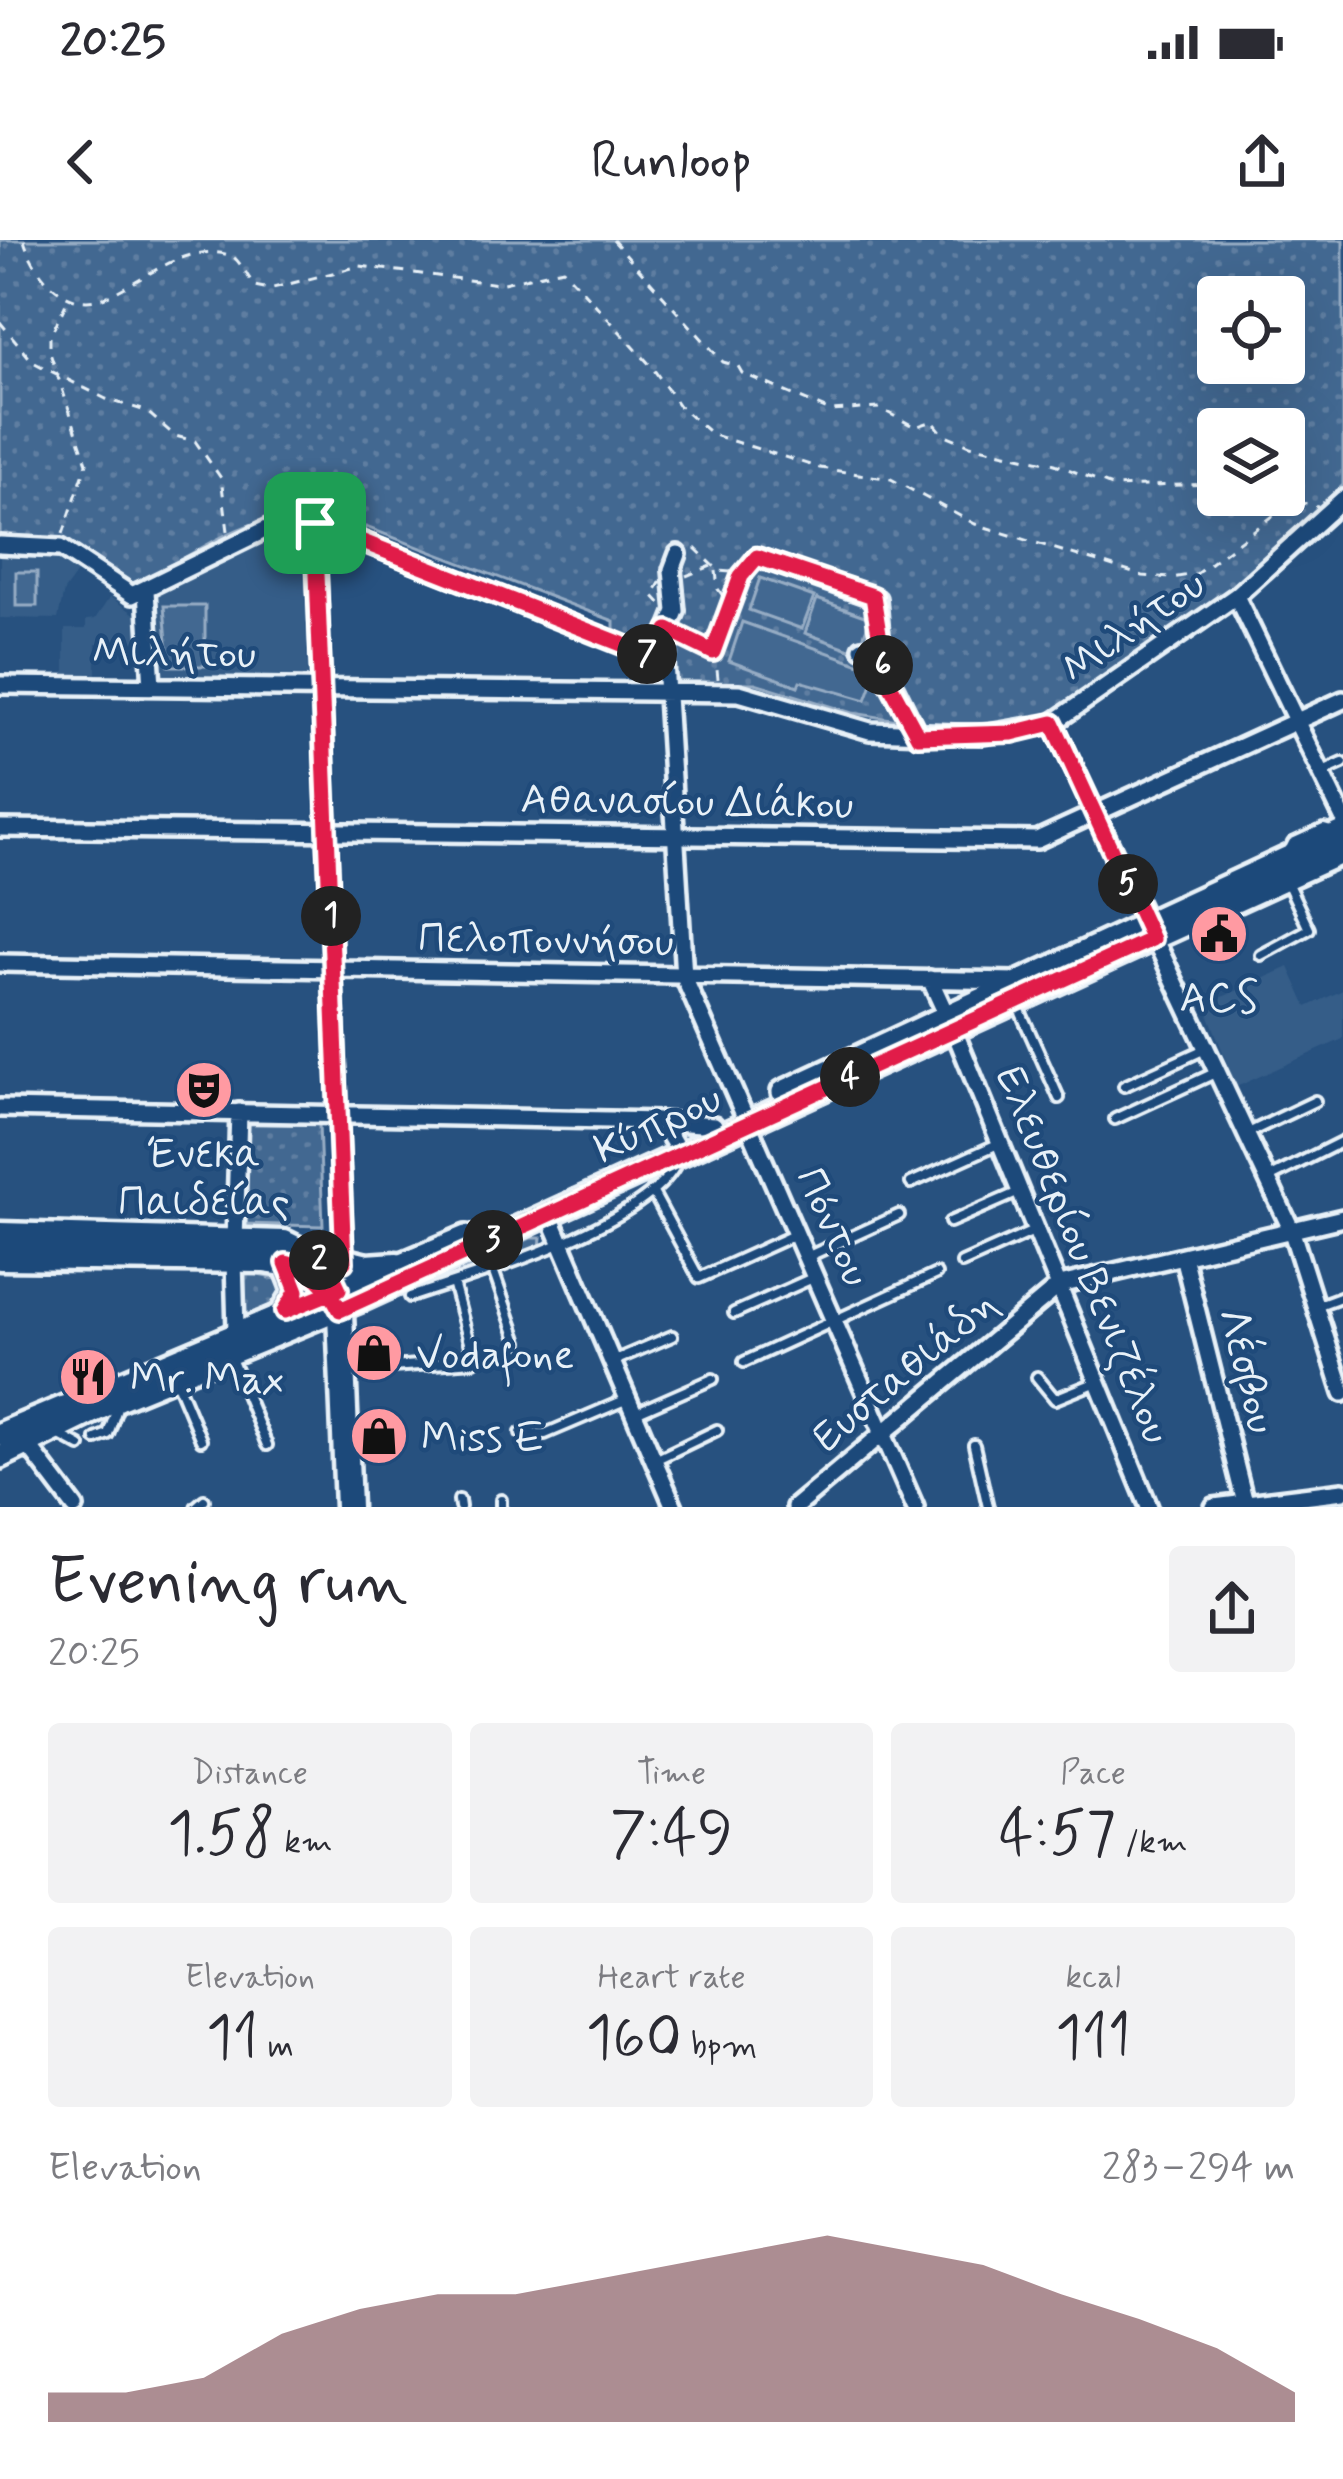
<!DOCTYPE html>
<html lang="en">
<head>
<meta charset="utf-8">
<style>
  :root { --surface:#fff; --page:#f2f2f3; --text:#2b2b33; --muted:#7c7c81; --accent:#8a5d65 }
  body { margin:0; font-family:Mynerve,sans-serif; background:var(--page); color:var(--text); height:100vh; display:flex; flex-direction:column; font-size:45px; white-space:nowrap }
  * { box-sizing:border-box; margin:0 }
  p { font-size:39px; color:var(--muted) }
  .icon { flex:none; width:66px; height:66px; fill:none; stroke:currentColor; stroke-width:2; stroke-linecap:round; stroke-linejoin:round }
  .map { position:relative; height:1267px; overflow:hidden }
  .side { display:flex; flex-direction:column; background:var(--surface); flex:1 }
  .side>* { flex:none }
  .controls { position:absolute; left:1197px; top:36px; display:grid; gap:24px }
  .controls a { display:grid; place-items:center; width:108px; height:108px; border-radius:12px; background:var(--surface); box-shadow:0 12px 48px #0002; font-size:60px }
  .pin { position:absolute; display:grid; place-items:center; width:102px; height:102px; color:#fff; margin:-51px; border-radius:24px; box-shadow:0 6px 18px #0006 }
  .km { position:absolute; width:60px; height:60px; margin:-30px; border-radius:50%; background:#222; color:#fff; font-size:33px; line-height:60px; text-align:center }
  .round { display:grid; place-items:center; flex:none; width:126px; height:126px; border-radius:12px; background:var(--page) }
  .headline { display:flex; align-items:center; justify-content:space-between; height:204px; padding:0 48px }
  h1 { font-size:66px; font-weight:600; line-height:90px }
  .metrics { display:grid; grid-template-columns:repeat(3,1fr); gap:18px; height:204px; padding:12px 48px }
  .metrics div { display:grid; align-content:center; border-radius:12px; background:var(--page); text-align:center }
  .metrics b { font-size:60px; font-weight:600 }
  .metrics small { font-size:33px; font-weight:400 }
  .metrics p { font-size:33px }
  .chart { height:336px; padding:24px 48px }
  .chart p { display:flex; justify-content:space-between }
  .chart svg { width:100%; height:216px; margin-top:12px; fill:var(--accent); opacity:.7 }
  .status { display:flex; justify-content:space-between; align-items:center; height:84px; padding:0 60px; background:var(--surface); direction:ltr }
  .status svg { height:33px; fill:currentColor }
  header { display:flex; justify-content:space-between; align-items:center; height:156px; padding:0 48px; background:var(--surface); font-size:54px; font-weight:600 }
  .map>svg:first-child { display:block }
</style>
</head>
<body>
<div class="status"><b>20:25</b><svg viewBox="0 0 49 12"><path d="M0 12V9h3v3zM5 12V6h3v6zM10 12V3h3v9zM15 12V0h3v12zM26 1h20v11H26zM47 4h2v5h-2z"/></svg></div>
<header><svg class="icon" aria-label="back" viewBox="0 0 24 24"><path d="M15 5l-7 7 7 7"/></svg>Runloop<svg class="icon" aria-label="share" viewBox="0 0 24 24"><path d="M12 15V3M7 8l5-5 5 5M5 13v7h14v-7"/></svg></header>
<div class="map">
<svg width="1343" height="1267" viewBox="0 0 1343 1267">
  <defs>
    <pattern id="grass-dots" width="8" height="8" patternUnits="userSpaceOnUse" patternTransform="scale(3)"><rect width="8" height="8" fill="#436891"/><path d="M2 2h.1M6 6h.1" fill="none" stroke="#5e7ea1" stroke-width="1.8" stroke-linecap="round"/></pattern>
  </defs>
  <rect width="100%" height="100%" fill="#27517f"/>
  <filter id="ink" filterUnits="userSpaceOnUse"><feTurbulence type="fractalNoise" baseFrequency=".00833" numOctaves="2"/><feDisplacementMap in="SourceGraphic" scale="24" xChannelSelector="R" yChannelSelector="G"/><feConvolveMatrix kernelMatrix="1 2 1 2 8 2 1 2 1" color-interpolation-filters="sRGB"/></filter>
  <g filter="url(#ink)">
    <path fill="#355d88" d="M304,293L308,438H158V352L247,306Z
      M0,316H53L77,333L64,351L58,379L0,378Z
      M110,357L139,377L141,404H96V437H65V389H86V380L95,379Z
      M1289,727L1307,767L1343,750V799L1236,847L1205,765Z"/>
    <path fill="url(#grass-dots)" stroke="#96acc4" stroke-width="3" fill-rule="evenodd" d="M0,0H1343V245L1234,350L1054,475L1026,485L903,489L904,481L853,473L755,443L677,442L672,415L614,389V381L366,287L362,293C283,262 249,280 179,321C163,330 147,342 129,346L66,301L0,298ZM1218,57H1284V123H1218ZM1218,189H1284V255H1218Z
      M245,884H319L323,986L242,984Z
      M531,998H541L540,1007L442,1040Z
      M236,1030L277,1039L285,1054L278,1065L240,1080Z"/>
    <path fill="#436891" stroke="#96acc4" stroke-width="3" d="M16,332H37V366H16Z
      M760,338L814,357L802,389L749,370Z
      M817,359L870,378L858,412L805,393Z
      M164,366H205V426H169Z
      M742,382L877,430L866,460L800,441L798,446L729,421Z"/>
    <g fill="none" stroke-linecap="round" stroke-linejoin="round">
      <defs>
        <path id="lane" d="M1323,532L1343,523
          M1289,611L1293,603L1324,589L1331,591
          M1261,715L1309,689L1286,640
          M1018,766L1059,858
          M1124,846L1205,809
          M1115,879L1217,832
          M1246,894L1315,861
          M1269,938L1343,901
          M911,943L1000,903
          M652,951L699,1038L794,995
          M950,982L1019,952
          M809,1016L899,975
          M962,1023L1036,990
          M493,1030L518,1102
          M410,1057C475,1035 647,986 677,922
          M1316,1066L1343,1056
          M734,1073L815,1037
          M230,1116L267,1205
          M613,1121L672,1096
          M744,1122L936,1034
          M350,1130L474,1121L453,1043
          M1037,1137L1055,1159L1097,1142
          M175,1138L201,1200
          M633,1174L713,1139
          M56,1193L80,1206
          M521,1193L545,1194L625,1160
          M96,1199L108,1194L119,1163
          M974,1205L988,1267
          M655,1220L717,1190
          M459,1260L460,1267
          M501,1260V1267
          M196,1267L204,1260"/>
        <path id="street" d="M315,283L344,1022
          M0,305L61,308L132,355L273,286L315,283L665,422L684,737L915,1267
          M757,317L877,359L882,422L918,495
          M146,351L152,446
          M1236,356L1343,578
          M862,408L881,415
          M657,418L676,371L672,330L678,314
          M0,445L739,453L870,491L983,495L1053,483L1236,356L1343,259
          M1053,483L1291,989L1343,1153
          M0,588L1037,600L1343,460
          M0,723L1017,741
          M930,739L946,774
          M954,790L1149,1267
          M0,868L661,881L674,903
          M661,881L714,885
          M549,974L674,1267
          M235,1000L239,872
          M1183,1016L1245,1263
          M234,1020L236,1091
          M25,1201L75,1267
          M795,1267L1060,1045L1343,978
          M1214,1267L1343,1251"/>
        <path id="secondary" d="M783,852L1343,592
          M0,1194L466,997
          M0,1217L121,1158L360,1060L1343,612"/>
        <path id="primary" d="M0,995L284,1003L320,1021L339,1049L348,1267
          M317,1015L367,1027L397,1025
          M0,1017L264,1020L297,1025L327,1047
          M285,1071L297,1051L286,1023"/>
      </defs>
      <use href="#lane" stroke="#e8f1f8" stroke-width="16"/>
      <use href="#street" stroke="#e8f1f8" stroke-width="24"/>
      <use href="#secondary" stroke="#e8f1f8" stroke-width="30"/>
      <use href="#primary" stroke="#e8f1f8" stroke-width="33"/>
      <path stroke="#e8f1f8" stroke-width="3" stroke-dasharray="9 9" stroke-linecap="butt" d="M24,0C33,32 66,74 105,57C142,42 187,0 232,16C241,22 248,38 255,46L269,49L360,26L499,44L563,29L652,127L679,166L713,195L820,228L891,239L975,284L1143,336L1171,338L1196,334L1277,273L1302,263L1318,266
        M613,0L723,122L738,126L742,133L830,171L879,168L915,187L933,181L943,194L970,205L1055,224L1114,247L1218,244
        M0,82L33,122L106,159L146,171L175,196L195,201L221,238L228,291
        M1274,255L1277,271
        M63,294L87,223L50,113V96L70,56
        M695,308L719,331L741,333
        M716,331L718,349L729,364
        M686,336L714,325
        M661,341L653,355L662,365
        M680,396L713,412
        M718,439L714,400L749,325
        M66,1115L78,1142"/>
      <use href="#lane" stroke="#1f4a7a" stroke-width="8"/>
      <use href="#street" stroke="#1f4a7a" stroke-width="15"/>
      <use href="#secondary" stroke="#1f4a7a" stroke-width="21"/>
      <use href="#primary" stroke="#1f4a7a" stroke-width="24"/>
    </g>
  </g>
  <g fill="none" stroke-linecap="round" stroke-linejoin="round" filter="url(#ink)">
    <defs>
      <path id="route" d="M315,283L344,1022L310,1013L331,1032L339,1049L285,1071L297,1051L286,1023C313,1028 328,1046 340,1070L1152,699L1053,483L1012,493L918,496L886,437L873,356L757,317L741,336L713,412L668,390L657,418L315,283"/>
    </defs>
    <use href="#route" stroke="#fff" stroke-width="24"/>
    <use href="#route" stroke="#e11d48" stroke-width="15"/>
  </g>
  <defs>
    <symbol id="civic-disc" viewBox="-11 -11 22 22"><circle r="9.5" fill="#ff9aa2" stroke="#1f4a7a"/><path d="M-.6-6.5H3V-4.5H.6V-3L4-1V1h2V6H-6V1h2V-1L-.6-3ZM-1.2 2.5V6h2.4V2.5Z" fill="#111"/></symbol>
    <symbol id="theatre-disc" viewBox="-11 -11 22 22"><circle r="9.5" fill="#ff9aa2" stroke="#1f4a7a"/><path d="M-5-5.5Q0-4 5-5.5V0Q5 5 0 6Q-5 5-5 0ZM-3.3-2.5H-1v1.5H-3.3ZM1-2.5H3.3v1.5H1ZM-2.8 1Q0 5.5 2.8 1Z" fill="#111"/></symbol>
    <symbol id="shop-disc" viewBox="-11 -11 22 22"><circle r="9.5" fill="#ff9aa2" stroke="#1f4a7a"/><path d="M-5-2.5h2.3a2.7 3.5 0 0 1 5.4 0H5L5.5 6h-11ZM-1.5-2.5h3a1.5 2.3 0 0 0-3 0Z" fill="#111"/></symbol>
    <symbol id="restaurant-disc" viewBox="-11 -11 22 22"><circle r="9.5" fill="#ff9aa2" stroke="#1f4a7a"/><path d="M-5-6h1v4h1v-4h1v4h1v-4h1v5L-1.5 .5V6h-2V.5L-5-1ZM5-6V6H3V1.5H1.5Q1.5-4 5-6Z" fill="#111"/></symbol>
  </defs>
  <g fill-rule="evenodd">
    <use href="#civic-disc" x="1186" y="661" width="66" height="66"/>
    <use href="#theatre-disc" x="171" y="817" width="66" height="66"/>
    <use href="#shop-disc" x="341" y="1080" width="66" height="66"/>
    <use href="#restaurant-disc" x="55" y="1104" width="66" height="66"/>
    <use href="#shop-disc" x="346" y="1163" width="66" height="66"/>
  </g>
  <g text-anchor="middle" stroke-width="9" stroke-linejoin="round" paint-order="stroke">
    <g font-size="42" fill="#e8f1f8" stroke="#1f4a7a">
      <text transform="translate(1132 385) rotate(-35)" y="15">Μιλήτου</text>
      <text transform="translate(174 411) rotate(1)" y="15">Μιλήτου</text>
      <text transform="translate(687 560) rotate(1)" y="15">Αθανασίου Διάκου</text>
      <text transform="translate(546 698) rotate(1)" y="15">Πελοποννήσου</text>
      <text transform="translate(657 882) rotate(-25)" y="15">Κύπρου</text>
      <text transform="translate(835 986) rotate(66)" y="15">Πόντου</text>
      <text transform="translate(1085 1014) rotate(68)" y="15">Ελευθερίου Βενιζέλου</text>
      <text transform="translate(904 1129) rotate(-40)" y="15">Ευσταθιάδη</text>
      <text transform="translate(1249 1130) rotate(76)" y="15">Λέσβου</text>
    </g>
    <g font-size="42" fill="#e8f1f8" stroke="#1f4a7a" text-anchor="start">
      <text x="1219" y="771" text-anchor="middle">ACS</text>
      <text x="204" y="927" text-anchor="middle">Ένεκα<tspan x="204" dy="48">Παιδείας</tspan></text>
      <text x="416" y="1128">Vodafone</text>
      <text x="130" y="1152">Mr. Max</text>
      <text x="421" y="1211">Miss E</text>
    </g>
  </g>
</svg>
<div class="controls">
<a><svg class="icon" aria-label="locate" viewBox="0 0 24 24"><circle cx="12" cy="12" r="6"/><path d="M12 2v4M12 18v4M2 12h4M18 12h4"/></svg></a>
<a><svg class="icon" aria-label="layers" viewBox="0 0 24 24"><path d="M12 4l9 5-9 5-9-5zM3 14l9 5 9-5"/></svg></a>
</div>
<div class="pin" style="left:315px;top:283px;background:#1e9e55"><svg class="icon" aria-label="arrive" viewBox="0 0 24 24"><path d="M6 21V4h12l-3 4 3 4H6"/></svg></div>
<b class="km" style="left:331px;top:676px">1</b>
<b class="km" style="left:319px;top:1020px">2</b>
<b class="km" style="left:493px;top:1000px">3</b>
<b class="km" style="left:850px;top:837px">4</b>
<b class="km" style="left:1128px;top:644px">5</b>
<b class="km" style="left:883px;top:425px">6</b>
<b class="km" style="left:647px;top:414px">7</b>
</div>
<section class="side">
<div class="headline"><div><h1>Evening run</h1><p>20:25</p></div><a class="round"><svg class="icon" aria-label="share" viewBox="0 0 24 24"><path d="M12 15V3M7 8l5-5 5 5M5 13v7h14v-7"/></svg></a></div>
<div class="metrics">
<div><p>Distance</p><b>1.58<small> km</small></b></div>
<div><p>Time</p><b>7:49</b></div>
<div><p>Pace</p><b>4:57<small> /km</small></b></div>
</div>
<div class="metrics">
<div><p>Elevation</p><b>11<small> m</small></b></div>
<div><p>Heart rate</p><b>160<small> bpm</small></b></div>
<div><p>kcal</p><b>111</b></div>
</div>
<div class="chart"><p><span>Elevation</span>283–294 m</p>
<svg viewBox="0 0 160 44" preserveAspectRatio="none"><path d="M0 44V38L10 38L20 35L30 26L40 21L50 18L60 18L70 15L80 12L90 9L100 6L110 9L120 12L130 18L140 23L150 29L160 38V44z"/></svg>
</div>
</section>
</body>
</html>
